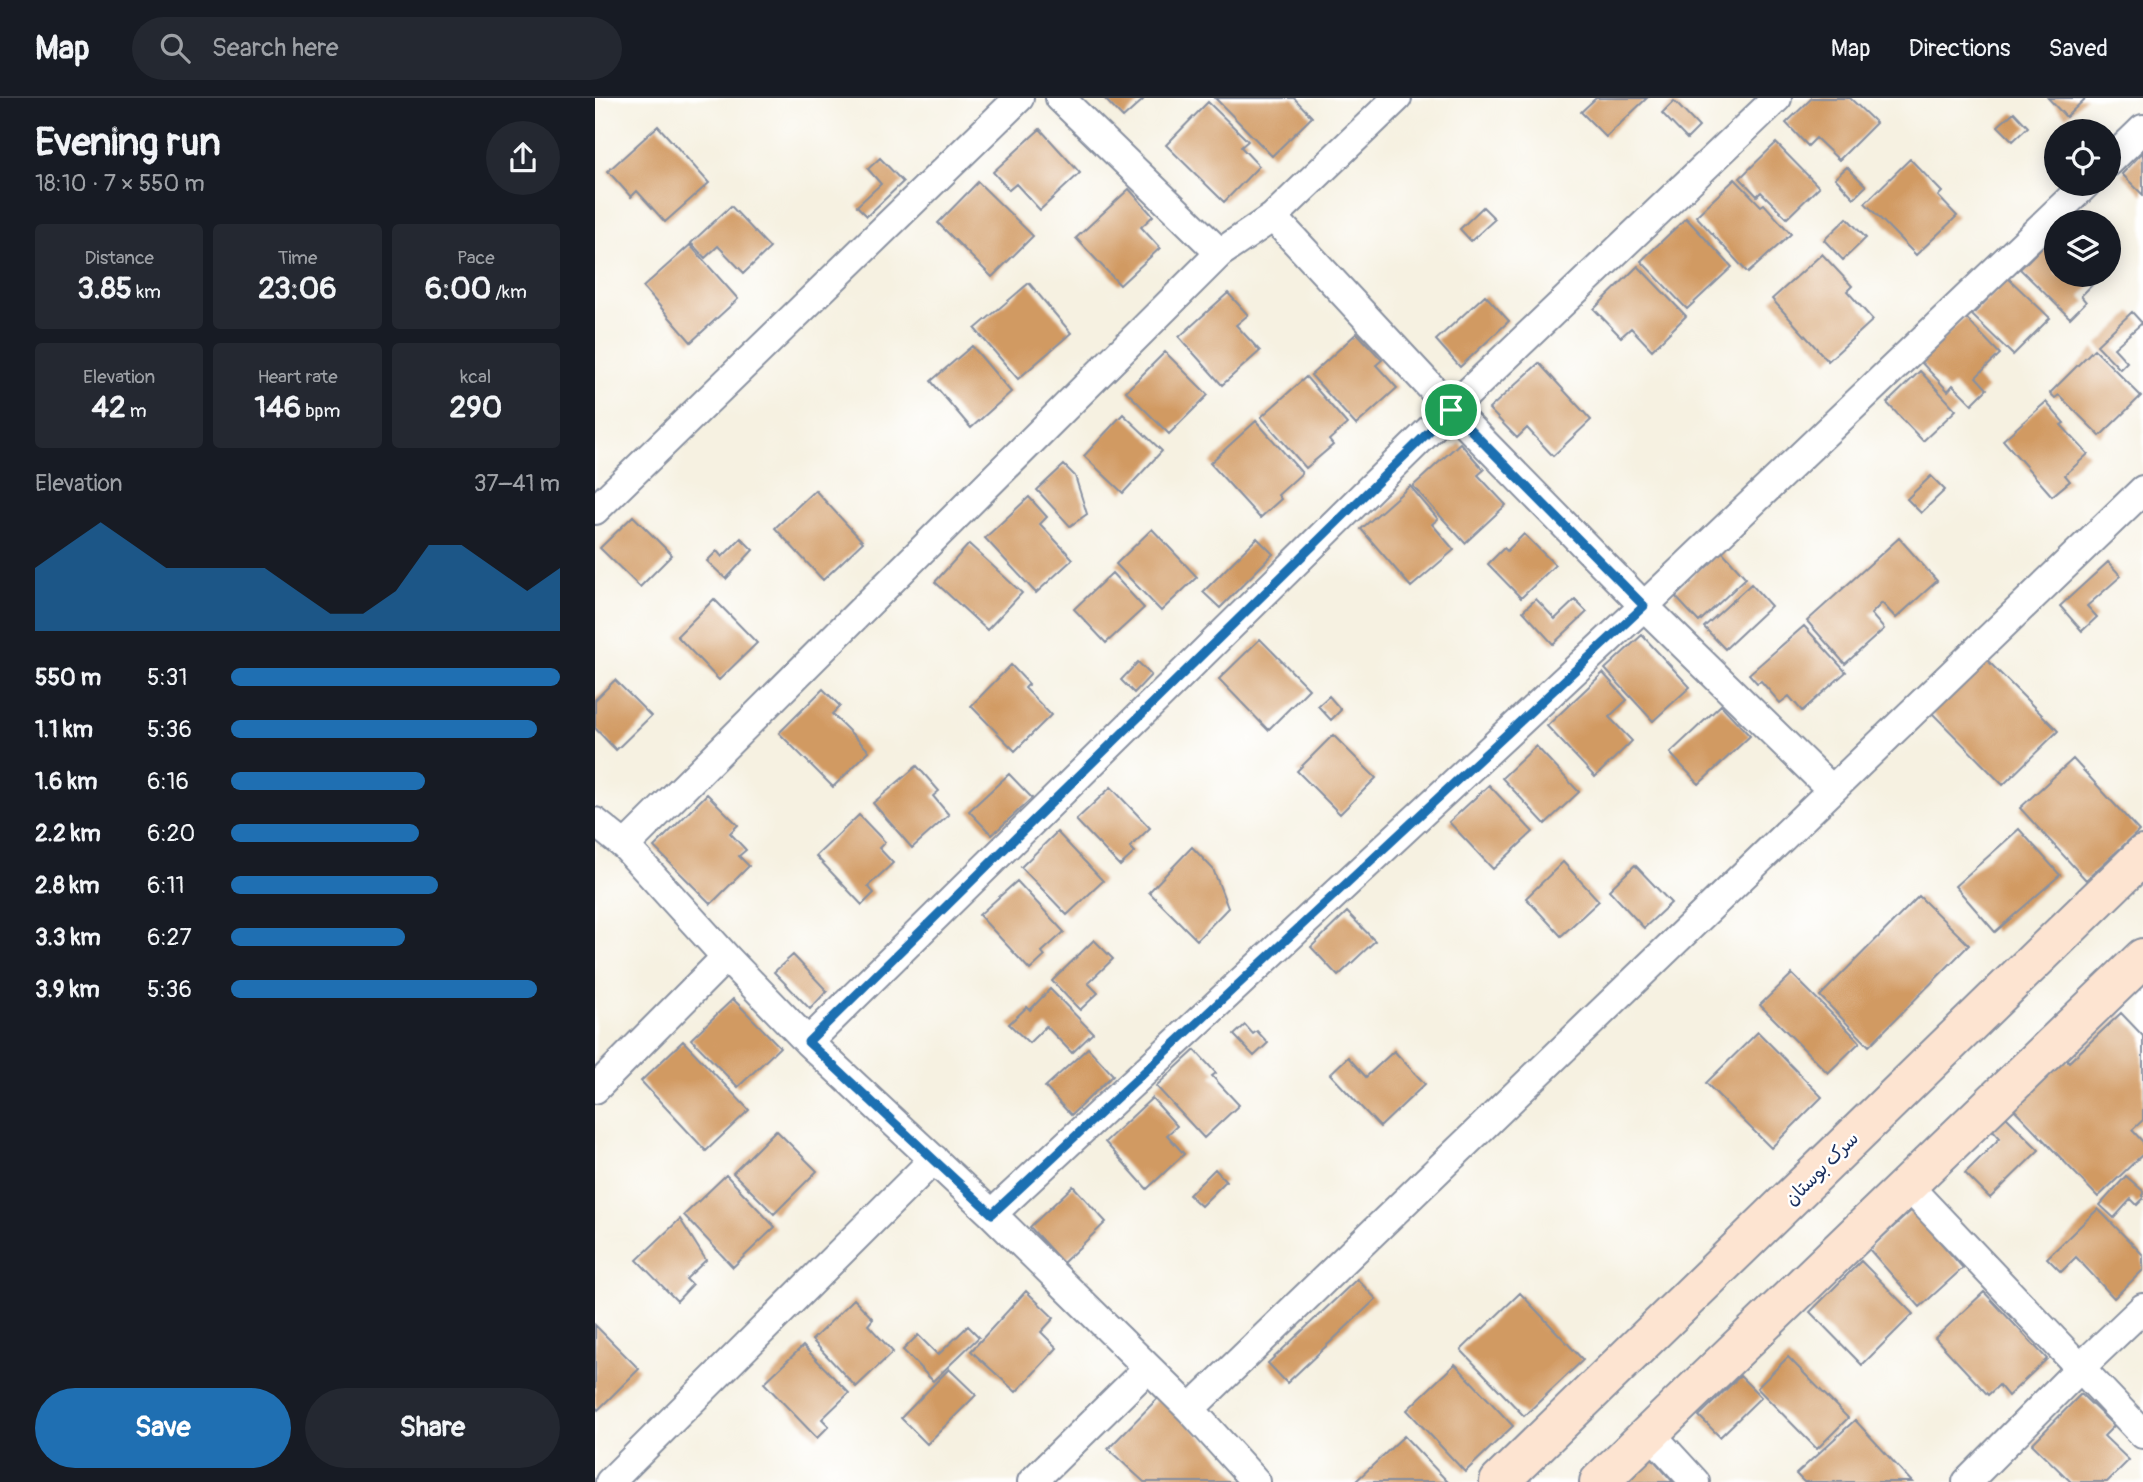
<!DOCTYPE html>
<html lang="en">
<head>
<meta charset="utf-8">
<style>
  :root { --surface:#171b24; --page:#242831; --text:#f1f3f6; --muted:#9ea1a6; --line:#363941; --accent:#1f6fb2 }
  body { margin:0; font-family:Pangolin,"Playpen Sans Arabic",sans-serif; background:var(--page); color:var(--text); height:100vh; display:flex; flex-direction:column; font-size:26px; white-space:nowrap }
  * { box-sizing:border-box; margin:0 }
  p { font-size:23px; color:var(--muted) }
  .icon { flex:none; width:38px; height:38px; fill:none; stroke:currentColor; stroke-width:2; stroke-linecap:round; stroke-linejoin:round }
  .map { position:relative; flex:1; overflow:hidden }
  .drawer { display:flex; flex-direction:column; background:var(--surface); width:595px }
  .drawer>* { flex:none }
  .buttons { position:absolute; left:1449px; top:21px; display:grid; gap:14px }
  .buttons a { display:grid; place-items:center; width:77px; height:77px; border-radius:50%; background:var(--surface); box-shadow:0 4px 18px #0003; font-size:35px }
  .pin { position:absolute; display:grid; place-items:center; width:60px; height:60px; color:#fff; margin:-30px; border:4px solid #fff; border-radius:50%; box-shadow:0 2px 7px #0007 }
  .round { display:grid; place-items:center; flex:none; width:74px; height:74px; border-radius:37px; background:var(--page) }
  .overview { display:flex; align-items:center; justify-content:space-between; height:119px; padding:0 35px }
  h1 { font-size:38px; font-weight:700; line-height:52px }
  .stats { display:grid; grid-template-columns:repeat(3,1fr); gap:10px; height:119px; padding:7px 35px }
  .stats div { display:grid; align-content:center; border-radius:7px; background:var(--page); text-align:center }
  .stats b { font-size:30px; font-weight:700 }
  .stats small { font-size:19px; font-weight:400 }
  .stats p { font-size:19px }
  .chart { height:196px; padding:14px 35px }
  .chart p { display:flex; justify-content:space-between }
  .chart svg { width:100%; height:126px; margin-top:7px; fill:var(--accent); opacity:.7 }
  .button { display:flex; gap:14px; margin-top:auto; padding:14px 35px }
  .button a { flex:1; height:80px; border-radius:42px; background:var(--accent); color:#fff; font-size:28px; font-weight:700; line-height:80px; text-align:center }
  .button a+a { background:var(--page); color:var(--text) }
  ul { padding:0 35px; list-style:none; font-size:23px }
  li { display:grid; grid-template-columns:112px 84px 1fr; align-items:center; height:52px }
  li i { height:18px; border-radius:9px; background:var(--accent) }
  header { display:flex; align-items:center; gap:42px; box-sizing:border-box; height:98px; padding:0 35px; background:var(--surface); border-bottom:2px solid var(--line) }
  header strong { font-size:33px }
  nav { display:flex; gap:38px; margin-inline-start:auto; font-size:24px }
  .search { width:490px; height:63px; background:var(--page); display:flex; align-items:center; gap:18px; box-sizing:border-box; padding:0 24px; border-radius:38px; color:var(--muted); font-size:26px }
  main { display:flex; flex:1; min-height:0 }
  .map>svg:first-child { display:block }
</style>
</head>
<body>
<header>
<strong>Map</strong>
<div class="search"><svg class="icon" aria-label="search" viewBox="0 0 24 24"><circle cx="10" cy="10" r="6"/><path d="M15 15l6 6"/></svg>Search here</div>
<nav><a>Map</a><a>Directions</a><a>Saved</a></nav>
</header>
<main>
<section class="drawer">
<div class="overview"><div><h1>Evening run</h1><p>18:10 · 7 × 550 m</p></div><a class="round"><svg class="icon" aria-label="share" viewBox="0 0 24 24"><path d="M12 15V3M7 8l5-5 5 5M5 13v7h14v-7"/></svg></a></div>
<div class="stats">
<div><p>Distance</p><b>3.85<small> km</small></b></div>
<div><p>Time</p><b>23:06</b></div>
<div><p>Pace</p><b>6:00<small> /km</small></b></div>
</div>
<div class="stats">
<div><p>Elevation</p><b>42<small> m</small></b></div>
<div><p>Heart rate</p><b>146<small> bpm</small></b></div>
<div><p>kcal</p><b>290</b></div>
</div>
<div class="chart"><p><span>Elevation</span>37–41 m</p>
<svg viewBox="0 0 160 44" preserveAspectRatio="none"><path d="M0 44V22L10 14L20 6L30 14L40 22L50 22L60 22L70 22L80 30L90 38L100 38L110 30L120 14L130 14L140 22L150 30L160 22V44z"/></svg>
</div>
<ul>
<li><b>550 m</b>5:31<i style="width:100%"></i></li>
<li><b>1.1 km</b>5:36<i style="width:93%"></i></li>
<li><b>1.6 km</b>6:16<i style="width:59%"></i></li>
<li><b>2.2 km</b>6:20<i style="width:57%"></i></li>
<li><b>2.8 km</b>6:11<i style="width:63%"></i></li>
<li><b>3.3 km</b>6:27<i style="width:53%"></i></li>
<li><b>3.9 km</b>5:36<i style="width:93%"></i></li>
</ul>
<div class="button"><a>Save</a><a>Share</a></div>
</section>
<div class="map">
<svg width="1548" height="1384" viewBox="0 0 1548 1384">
  <rect width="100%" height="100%" fill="#fff"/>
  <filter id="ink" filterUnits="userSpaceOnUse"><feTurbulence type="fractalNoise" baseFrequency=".0143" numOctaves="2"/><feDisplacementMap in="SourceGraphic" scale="14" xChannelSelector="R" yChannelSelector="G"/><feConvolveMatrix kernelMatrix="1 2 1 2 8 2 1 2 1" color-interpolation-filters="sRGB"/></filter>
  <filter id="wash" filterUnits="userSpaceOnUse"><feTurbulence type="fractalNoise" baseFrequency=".00686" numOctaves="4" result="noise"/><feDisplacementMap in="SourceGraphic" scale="28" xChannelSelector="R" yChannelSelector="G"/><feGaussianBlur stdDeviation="1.57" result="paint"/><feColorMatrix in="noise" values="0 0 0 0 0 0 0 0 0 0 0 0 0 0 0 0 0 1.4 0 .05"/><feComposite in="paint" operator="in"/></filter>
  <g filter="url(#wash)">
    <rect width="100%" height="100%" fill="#f6f1e1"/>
    <g id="blocks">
      <path fill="#d19a62" d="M509,0H546L548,2L528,20Z
        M620,0H699L717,19L677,58Z
        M1001,0H1052L1011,39L986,14Z
        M1217,0H1255L1281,25L1244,62L1221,40L1213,48L1191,25Z
        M1453,0H1491L1471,19Z
        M1079,3L1104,29L1092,41L1067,15Z
        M613,4L653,43L646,49L664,68L629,104L571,47Z
        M1419,14L1433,29L1418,43L1403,28Z
        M63,28L114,85L70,124L42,93L36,99L13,73Z
        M445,31L485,75L445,112L421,86L414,92L398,74Z
        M1181,45L1224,89L1192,120L1166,94L1162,98L1145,80Z
        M1548,54V97L1527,76Z
        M285,60L308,84L272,118L262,108L286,86L273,71Z
        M1315,61L1347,94L1343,98L1362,118L1321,157L1270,105Z
        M1252,69L1271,88L1259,100L1240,80Z
        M1140,81L1166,108L1169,106L1196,136L1153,175L1101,118Z
        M383,84L438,138L397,179L343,125Z
        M534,91L558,118L546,129L565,150L525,187L481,140Z
        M136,108L175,150L149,175L123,148L110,160L96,145Z
        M888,109L900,121L876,143L865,131Z
        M1091,120L1137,169L1092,211L1046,163Z
        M1252,120L1271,140L1248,162L1229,142Z
        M1461,135V177H1507L1486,198L1491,204L1475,220L1425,171Z
        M95,147L143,201L96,244L48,189Z
        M1227,156L1257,188L1252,193L1278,222L1233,263L1177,201Z
        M1043,168L1091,218L1057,252L1036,230L1026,239L999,211Z
        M1413,180L1455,220L1418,257L1377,217Z
        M434,185L476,235L423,281L380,231Z
        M633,195L653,217L641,227L665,253L627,287L584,239Z
        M890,197L914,223L865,269L841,242Z
        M1537,214L1547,225L1519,250L1532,264L1525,271L1502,247Z
        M1370,219L1405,256L1381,279L1392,291L1377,306L1358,287L1353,293L1325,263Z
        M762,235L787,262L781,267L802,290L761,327L716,277Z
        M377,248L416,294L376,330L336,283Z
        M1499,251L1546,298L1505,338L1464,297L1460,300L1455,295Z
        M570,254L613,297L574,336L531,293Z
        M944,265L996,322L958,358L932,330L922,340L894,311Z
        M1325,273L1361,312L1328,343L1292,305Z
        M711,279L752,326L734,342L738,347L711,370L666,319Z
        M1451,304L1469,325L1466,327L1493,356L1470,377L1475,383L1457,398L1408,342Z
        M528,316L567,353L528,395L489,358Z
        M661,323L707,375L683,397L686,401L665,420L615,365Z
        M865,345L889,372L883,377L911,407L870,445L818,388Z
        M469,367L480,378L492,416L475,428L442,392Z
        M1336,378L1350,392L1326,415L1312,401Z
        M815,388L843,421L837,426L859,452L816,489L766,431Z
        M220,392L268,444L228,482L180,430Z
        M434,399L452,419L445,426L478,461L441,495L390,440Z
        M38,418L77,457L45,489L5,450Z
        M557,431L602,479L566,513L521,466Z
        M929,436L960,467L926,500L893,466L909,450L912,453Z
        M146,440L158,452L131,481L112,463L122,453L127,459Z
        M662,440L678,456L625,510L608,494Z
        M1304,440L1342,483L1301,520L1287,505L1276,516L1289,531L1250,566L1212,523Z
        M374,446L427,495L392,532L340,484Z
        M1125,451L1151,480L1104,524L1078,496Z
        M1513,464L1526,478L1492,508L1502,519L1487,533L1465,508Z
        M517,475L549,510L511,545L479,511Z
        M1156,486L1176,508L1130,551L1109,529Z
        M119,501L162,545L124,582L82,538Z
        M941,501L960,521L980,502L992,514L958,546L928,513Z
        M1209,528L1251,574L1207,613L1194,598L1185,605L1166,583L1162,585L1154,576Z
        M1047,537L1095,589L1058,623L1010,571Z
        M665,541L714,591L673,632L624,581Z
        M1386,556L1463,633L1408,687L1332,610Z
        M543,564L556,577L539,595L526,582Z
        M416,567L434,586L430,590L456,617L420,653L376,608Z
        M1008,575L1032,602L1014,619L1037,643L1000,679L952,628Z
        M20,582L56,618L21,652L0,630V602Z
        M228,591L245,608L237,616L274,653L238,689L184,635Z
        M734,598L746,612L736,622L723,608Z
        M1126,607L1155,638L1104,686L1075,655Z
        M738,637L781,680L745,716L702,673Z
        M941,648L984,694L950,726L907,680Z
        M1478,661L1544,733L1491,782L1425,710Z
        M322,668L344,693L338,698L354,717L317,750L278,705Z
        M414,676L437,700L397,737L374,713Z
        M894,687L938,734L898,771L854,724Z
        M516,689L555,730L535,749L540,754L525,768L481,722Z
        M112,696L143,727L135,735L151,752L144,758L154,768L116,806L59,749Z
        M264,717L290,744L284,750L298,765L273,788L279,795L267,807L221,758Z
        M1424,731L1465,777L1400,834L1360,788Z
        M462,734L508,783L472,817L426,769Z
        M597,749L618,771L633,810L602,842L554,794Z
        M968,764L1004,803L966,838L931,800Z
        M1040,767L1076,805L1049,830L1014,792Z
        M422,783L469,834L447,854L450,858L435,872L384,817Z
        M1324,798L1374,847L1274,948L1225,898Z
        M752,814L780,843L743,878L716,849Z
        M499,842L518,861L493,885L503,895L485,912L457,883Z
        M198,857L232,893L215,911L179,874Z
        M1197,876L1265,944L1233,975L1165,907Z
        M455,891L498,935L477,955L451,928L434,945L414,926L432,909L435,912Z
        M138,901L185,949L143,989L96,941Z
        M1526,915L1548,938V1022L1537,1032L1548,1044V1056L1503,1099L1418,1010L1470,960L1474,964Z
        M650,927L658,936L662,933L673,945L659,958L639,937Z
        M1163,934L1227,999L1176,1050L1111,985Z
        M88,943L154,1012L111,1053L46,983Z
        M493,950L518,977L476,1017L450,989Z
        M600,952L621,975L617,978L644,1007L609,1040L561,988Z
        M799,953L830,986L785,1029L735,976L753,959L771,979Z
        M557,1000L582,1028L572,1037L589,1056L552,1091L510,1044Z
        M1409,1017L1444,1052L1395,1100L1370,1075L1405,1040L1396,1030Z
        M181,1032L222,1073L179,1116L138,1075Z
        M620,1071L631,1083L606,1108L594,1097Z
        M131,1077L180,1129L138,1169L89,1117Z
        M1531,1078L1548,1093V1101L1542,1107L1536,1101L1519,1120L1505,1107Z
        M478,1088L511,1124L468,1165L435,1129Z
        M1503,1111L1548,1157V1172L1519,1200L1481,1159L1466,1174L1452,1160Z
        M1317,1112L1368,1170L1325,1209L1274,1151Z
        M85,1121L111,1162L91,1181L97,1187L82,1203L42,1162Z
        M1266,1163L1318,1216L1267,1267L1215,1214Z
        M762,1181L781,1201L692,1285L673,1265Z
        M431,1193L459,1220L446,1234L462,1250L421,1294L376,1253Z
        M1389,1194L1452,1261L1413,1298L1404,1287L1393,1297L1340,1240Z
        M925,1195L988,1262L929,1318L866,1252Z
        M259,1201L278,1221L273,1227L298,1254L261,1289L217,1242Z
        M0,1227L44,1271L3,1312L0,1308Z
        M373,1228L384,1239L338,1283L308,1252L323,1237L343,1257Z
        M208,1248L254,1295L227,1321L234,1328L222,1340L169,1285Z
        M1193,1259L1253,1320L1222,1351L1162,1290Z
        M860,1266L918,1328L870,1374L812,1312Z
        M354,1271L381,1297L332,1346L306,1320Z
        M1145,1278L1166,1299L1125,1339L1104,1318Z
        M567,1296L648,1384H549L513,1351Z
        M1486,1296L1519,1328L1509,1338L1534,1362L1512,1384H1476L1437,1346Z
        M1260,1322L1317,1384H1209L1201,1376Z
        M809,1338L853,1384H760Z
        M1057,1360L1078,1384H1029Z"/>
    </g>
  </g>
  <g filter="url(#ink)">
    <use href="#blocks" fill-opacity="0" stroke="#8890a0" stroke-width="2"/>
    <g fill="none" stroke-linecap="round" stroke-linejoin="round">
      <defs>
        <path id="street" d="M465,0L625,155
          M1514,64L1548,31
          M678,119L856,311L1049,508L1237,692
          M0,412L424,0
          M0,724L30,748L131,859L213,944L397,1116L595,1311L661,1384
          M30,748L625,155L678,119L802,0
          M213,944L856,311L1182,0
          M0,991L131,859
          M1312,1087L1548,1336
          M397,1116L1049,508L1491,86
          M595,1311L1548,392
          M1055,1335L1100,1384
          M15,1384L339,1061
          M437,1384L552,1271
          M1372,1384L1486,1269L1548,1210"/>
        <path id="secondary" d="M904,1384L1548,757
          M1004,1384L1548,860"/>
      </defs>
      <use href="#street" stroke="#8890a0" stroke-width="32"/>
      <use href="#secondary" stroke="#8890a0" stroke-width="42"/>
      <use href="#street" stroke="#fff" stroke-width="28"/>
      <use href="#secondary" stroke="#fde4d1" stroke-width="38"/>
    </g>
  </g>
  <g fill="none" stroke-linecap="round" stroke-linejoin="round" filter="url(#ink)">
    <defs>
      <path id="route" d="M856,312L1049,508L397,1116L213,944Z"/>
    </defs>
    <use href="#route" stroke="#fff" stroke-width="14"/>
    <use href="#route" stroke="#1f6fb2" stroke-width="9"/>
  </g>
  <g text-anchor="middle" stroke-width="5" stroke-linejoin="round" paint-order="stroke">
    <g font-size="19" fill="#1b2f5e" stroke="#fff">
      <text transform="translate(1226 1070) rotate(-45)" y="7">سرک بوستان</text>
    </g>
  </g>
</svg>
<div class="buttons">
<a><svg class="icon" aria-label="locate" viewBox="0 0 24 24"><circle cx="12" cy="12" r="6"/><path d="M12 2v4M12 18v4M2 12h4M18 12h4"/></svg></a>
<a><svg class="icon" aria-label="layers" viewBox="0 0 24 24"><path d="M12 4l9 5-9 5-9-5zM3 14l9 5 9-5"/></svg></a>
</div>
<div class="pin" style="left:856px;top:312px;background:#1e9e55"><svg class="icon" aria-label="arrive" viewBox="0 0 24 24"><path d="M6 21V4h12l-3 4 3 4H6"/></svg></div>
</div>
</main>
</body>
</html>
